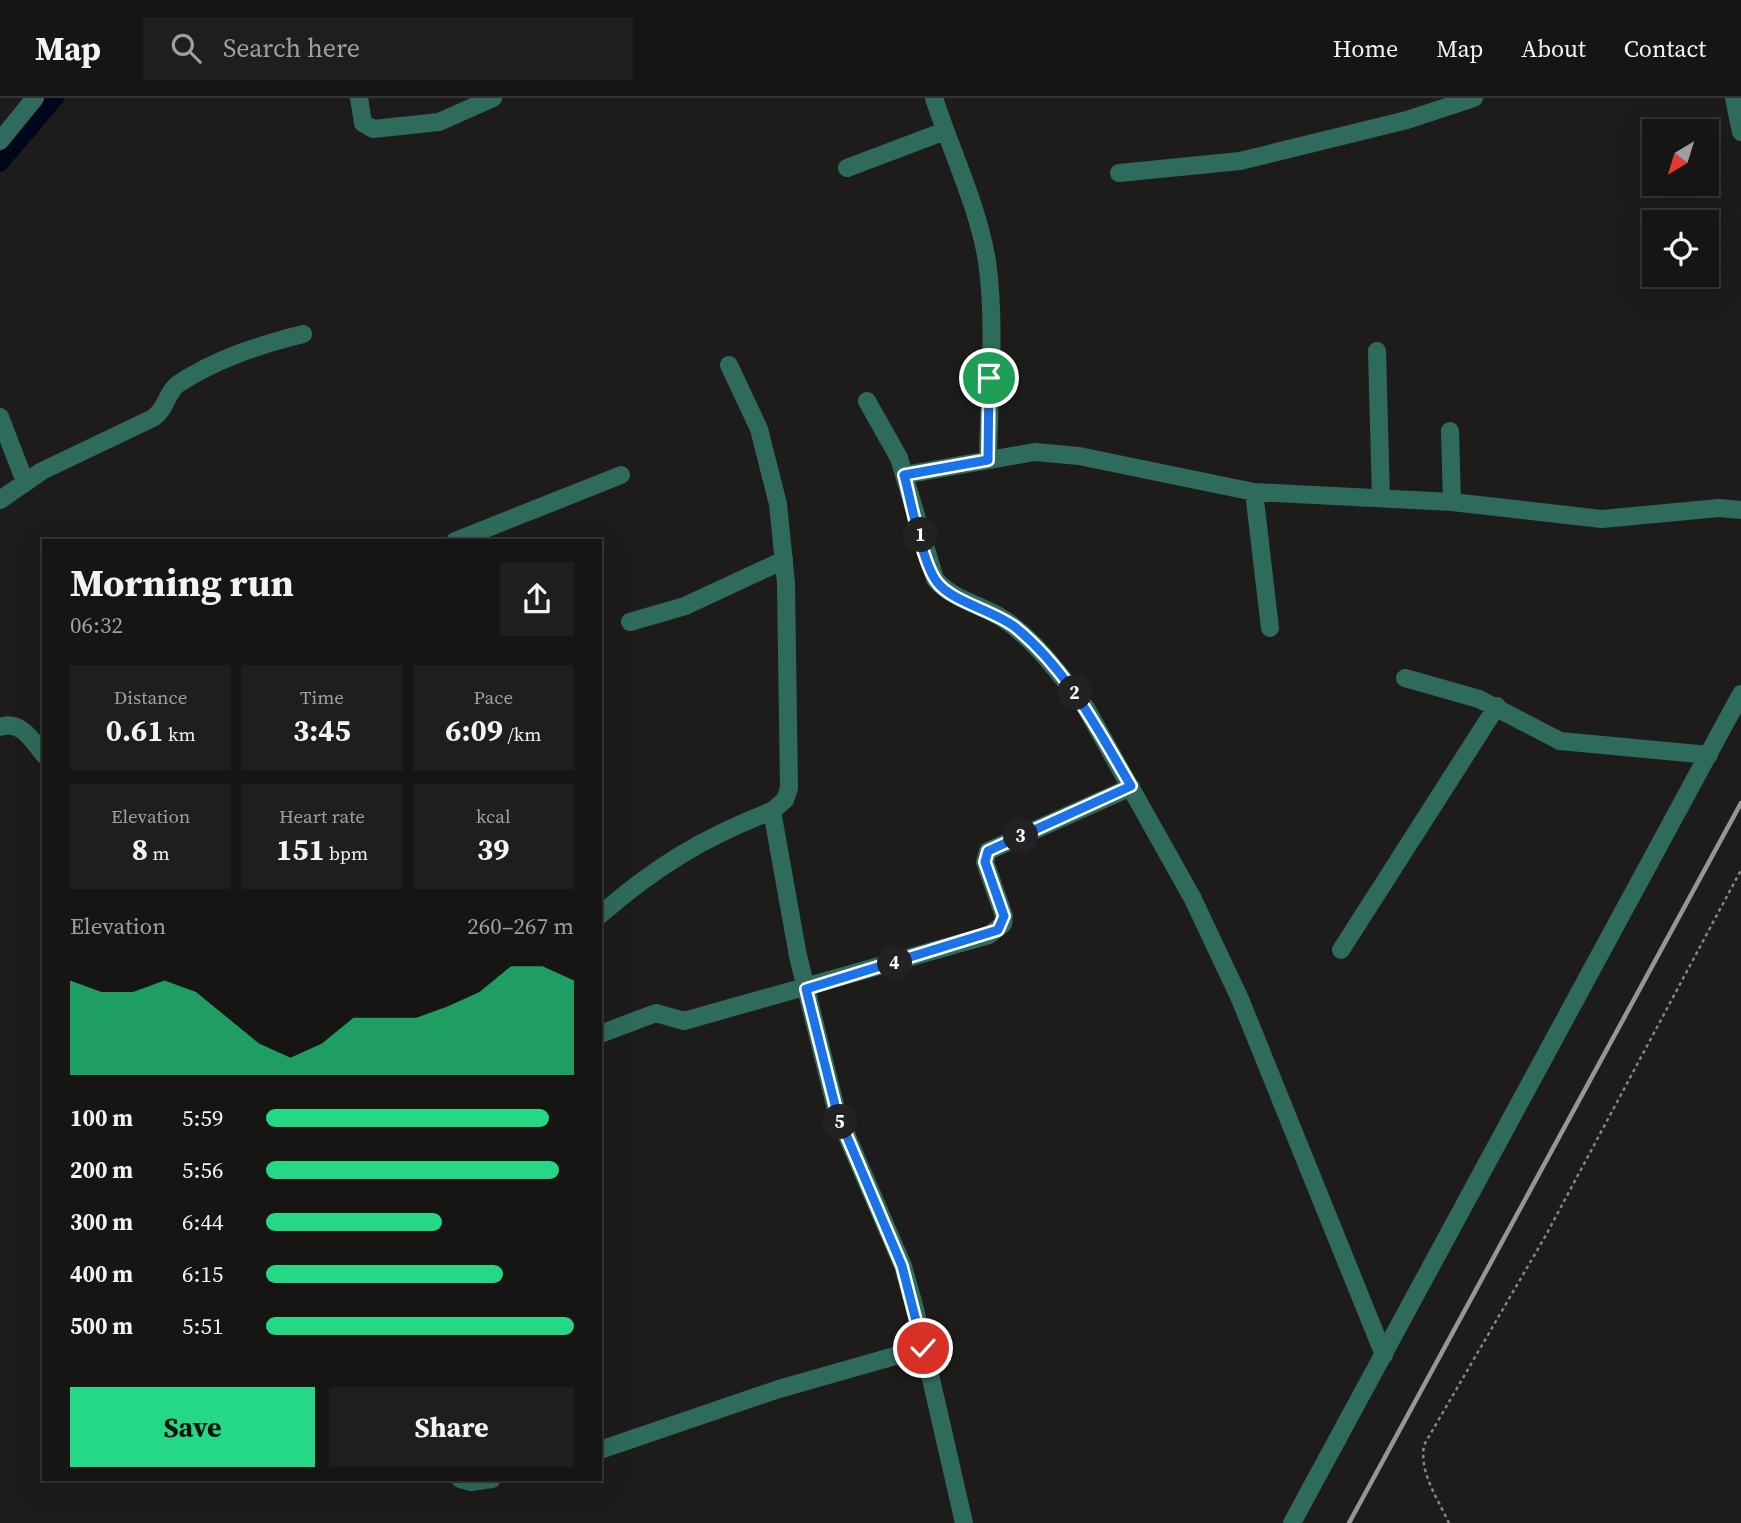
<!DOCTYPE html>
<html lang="en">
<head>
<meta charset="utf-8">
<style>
  :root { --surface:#161514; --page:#1f1e1d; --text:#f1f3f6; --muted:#9e9fa0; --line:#353434; --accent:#24d886 }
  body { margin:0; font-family:"Source Serif 4",serif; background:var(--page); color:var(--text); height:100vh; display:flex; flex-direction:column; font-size:26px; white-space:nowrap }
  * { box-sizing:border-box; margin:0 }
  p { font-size:23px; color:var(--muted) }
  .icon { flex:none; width:38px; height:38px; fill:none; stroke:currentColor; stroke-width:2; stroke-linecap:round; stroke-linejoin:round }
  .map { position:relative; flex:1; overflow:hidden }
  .drawer { position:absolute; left:42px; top:441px; width:560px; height:942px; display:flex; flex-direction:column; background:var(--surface); border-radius:0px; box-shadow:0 7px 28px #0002,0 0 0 2px var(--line) }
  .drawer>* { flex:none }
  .needle { width:46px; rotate:218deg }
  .fabs { position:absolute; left:1642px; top:21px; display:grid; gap:14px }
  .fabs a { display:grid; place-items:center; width:77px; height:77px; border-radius:0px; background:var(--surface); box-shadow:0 7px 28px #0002,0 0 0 2px var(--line); font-size:35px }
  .pin { position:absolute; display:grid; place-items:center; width:60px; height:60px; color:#fff; margin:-30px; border:4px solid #fff; border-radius:50%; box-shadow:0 2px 7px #0007 }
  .km { position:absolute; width:35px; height:35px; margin:-18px; border-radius:50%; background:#222; color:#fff; font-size:19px; line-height:35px; text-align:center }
  .round { display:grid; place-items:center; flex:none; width:74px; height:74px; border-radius:0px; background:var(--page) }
  .headline { display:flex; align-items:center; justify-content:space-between; height:119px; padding:0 28px }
  h1 { font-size:38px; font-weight:700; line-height:52px }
  .stats { display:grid; grid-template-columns:repeat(3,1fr); gap:10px; height:119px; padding:7px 28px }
  .stats div { display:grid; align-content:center; border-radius:0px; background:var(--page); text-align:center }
  .stats b { font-size:30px; font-weight:700 }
  .stats small { font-size:19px; font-weight:400 }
  .stats p { font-size:19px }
  .chart { height:196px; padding:14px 28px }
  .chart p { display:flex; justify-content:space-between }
  .chart svg { width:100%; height:126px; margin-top:7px; fill:var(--accent); opacity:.7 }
  .primary-button { display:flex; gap:14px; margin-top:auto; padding:14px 28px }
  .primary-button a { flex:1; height:80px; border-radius:0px; background:var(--accent); color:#111; font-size:28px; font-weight:700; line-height:80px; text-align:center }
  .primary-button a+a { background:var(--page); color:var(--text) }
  ul { padding:0 28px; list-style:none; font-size:23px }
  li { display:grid; grid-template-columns:112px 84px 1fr; align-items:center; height:52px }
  li i { height:18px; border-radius:9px; background:var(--accent) }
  header { display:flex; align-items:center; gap:42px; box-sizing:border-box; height:98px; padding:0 35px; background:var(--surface); border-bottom:2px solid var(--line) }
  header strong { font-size:33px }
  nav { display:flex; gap:38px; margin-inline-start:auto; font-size:24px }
  .search { width:490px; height:63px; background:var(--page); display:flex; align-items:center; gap:18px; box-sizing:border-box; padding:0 24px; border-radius:0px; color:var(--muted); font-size:26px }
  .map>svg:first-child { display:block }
</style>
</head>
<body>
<header>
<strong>Map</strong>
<div class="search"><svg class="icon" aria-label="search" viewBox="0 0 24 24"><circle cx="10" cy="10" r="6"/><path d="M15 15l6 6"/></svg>Search here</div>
<nav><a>Home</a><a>Map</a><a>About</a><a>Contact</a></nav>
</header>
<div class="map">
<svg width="1741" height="1425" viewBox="0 0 1741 1425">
  <rect width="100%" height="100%" fill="#1e1c1b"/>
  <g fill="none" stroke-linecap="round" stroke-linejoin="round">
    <path stroke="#00071b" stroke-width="16" d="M0,66L56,0"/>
    <path stroke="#878584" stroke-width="2.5" stroke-dasharray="3.5 3.5" stroke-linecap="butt" d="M1449,1425C1438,1401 1419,1375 1424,1347L1546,1137L1741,772"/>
    <path stroke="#2f6b5d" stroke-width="18" d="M359,0L363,25L373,31L439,24L493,0
      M934,0C951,53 978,108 987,163C996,228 989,296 988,362
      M1734,0L1741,34
      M0,43L35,0
      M847,70L945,33
      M1119,75L1240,63L1407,22L1474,0
      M1377,253L1381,400
      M729,267L759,331L778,406L786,485L789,690L785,702L772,713L798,858L837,1015L903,1168L915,1211L964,1425
      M867,303L899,360L935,481C952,502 983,507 1005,522C1037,544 1062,579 1086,610L1193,801L1240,901L1384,1257
      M0,319L25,384
      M1450,333L1452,404
      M904,377L1035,354L1079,358L1254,394L1452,404L1602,421L1719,410L1741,412
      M1254,394L1270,530
      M0,402L42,373L153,320C166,312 166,295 178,286C216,261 259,247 303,236
      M455,443L621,377
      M630,524L685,508L784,462
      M1405,580L1479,601L1560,643L1709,657
      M0,629C20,621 33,643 44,657
      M600,817C655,769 704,739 772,713
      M1341,852L1497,608
      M600,936L656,915L684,923L989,837L1003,826L1004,818L985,764L988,753L1131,689
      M600,1352L779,1291L923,1250
      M460,1381L471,1384L492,1381
      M1292,1425L1741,596"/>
    <path stroke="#989695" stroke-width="4.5" d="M1349,1425L1741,705"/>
  </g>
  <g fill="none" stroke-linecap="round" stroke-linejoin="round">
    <defs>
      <path id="route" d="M923,1250L902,1168L837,1015L806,891L998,832L1004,818L985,764L988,753L1131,688C1098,632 1067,571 1015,529C993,512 952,504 937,484C922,465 911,402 904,377L988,362L989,280"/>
    </defs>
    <use href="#route" stroke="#fff" stroke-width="14"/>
    <use href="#route" stroke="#1a73e8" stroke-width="9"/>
  </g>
</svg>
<div class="fabs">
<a><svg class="needle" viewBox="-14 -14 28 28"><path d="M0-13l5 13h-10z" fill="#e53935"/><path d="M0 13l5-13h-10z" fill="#9e9fa0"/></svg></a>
<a><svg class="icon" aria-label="locate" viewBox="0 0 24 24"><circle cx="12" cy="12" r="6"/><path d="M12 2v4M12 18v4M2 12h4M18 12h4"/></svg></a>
</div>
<div class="pin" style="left:989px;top:280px;background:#1e9e55"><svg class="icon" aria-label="arrive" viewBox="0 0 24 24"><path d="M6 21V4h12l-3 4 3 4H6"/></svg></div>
<div class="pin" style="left:923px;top:1250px;background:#d93025"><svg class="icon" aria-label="check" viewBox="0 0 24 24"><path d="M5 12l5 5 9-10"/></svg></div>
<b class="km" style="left:921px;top:437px">1</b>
<b class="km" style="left:1075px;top:595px">2</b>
<b class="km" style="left:1021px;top:738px">3</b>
<b class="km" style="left:895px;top:865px">4</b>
<b class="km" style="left:840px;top:1024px">5</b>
<section class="drawer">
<div class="headline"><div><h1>Morning run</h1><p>06:32</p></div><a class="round"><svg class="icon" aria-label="share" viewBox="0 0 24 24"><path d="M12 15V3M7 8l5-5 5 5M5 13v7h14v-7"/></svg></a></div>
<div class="stats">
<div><p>Distance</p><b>0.61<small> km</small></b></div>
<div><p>Time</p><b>3:45</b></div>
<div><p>Pace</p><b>6:09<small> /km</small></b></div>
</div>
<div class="stats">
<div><p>Elevation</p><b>8<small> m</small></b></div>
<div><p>Heart rate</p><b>151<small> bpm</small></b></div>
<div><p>kcal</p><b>39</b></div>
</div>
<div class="chart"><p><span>Elevation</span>260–267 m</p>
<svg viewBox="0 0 160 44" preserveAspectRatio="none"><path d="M0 44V11L10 15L20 15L30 11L40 15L50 24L60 33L70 38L80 33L90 24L100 24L110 24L120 20L130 15L140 6L150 6L160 11V44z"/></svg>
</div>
<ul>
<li><b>100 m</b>5:59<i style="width:92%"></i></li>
<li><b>200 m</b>5:56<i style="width:95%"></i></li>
<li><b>300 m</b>6:44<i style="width:57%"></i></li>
<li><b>400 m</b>6:15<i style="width:77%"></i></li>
<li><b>500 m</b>5:51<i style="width:100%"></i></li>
</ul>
<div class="primary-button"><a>Save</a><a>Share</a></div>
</section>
</div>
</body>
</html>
